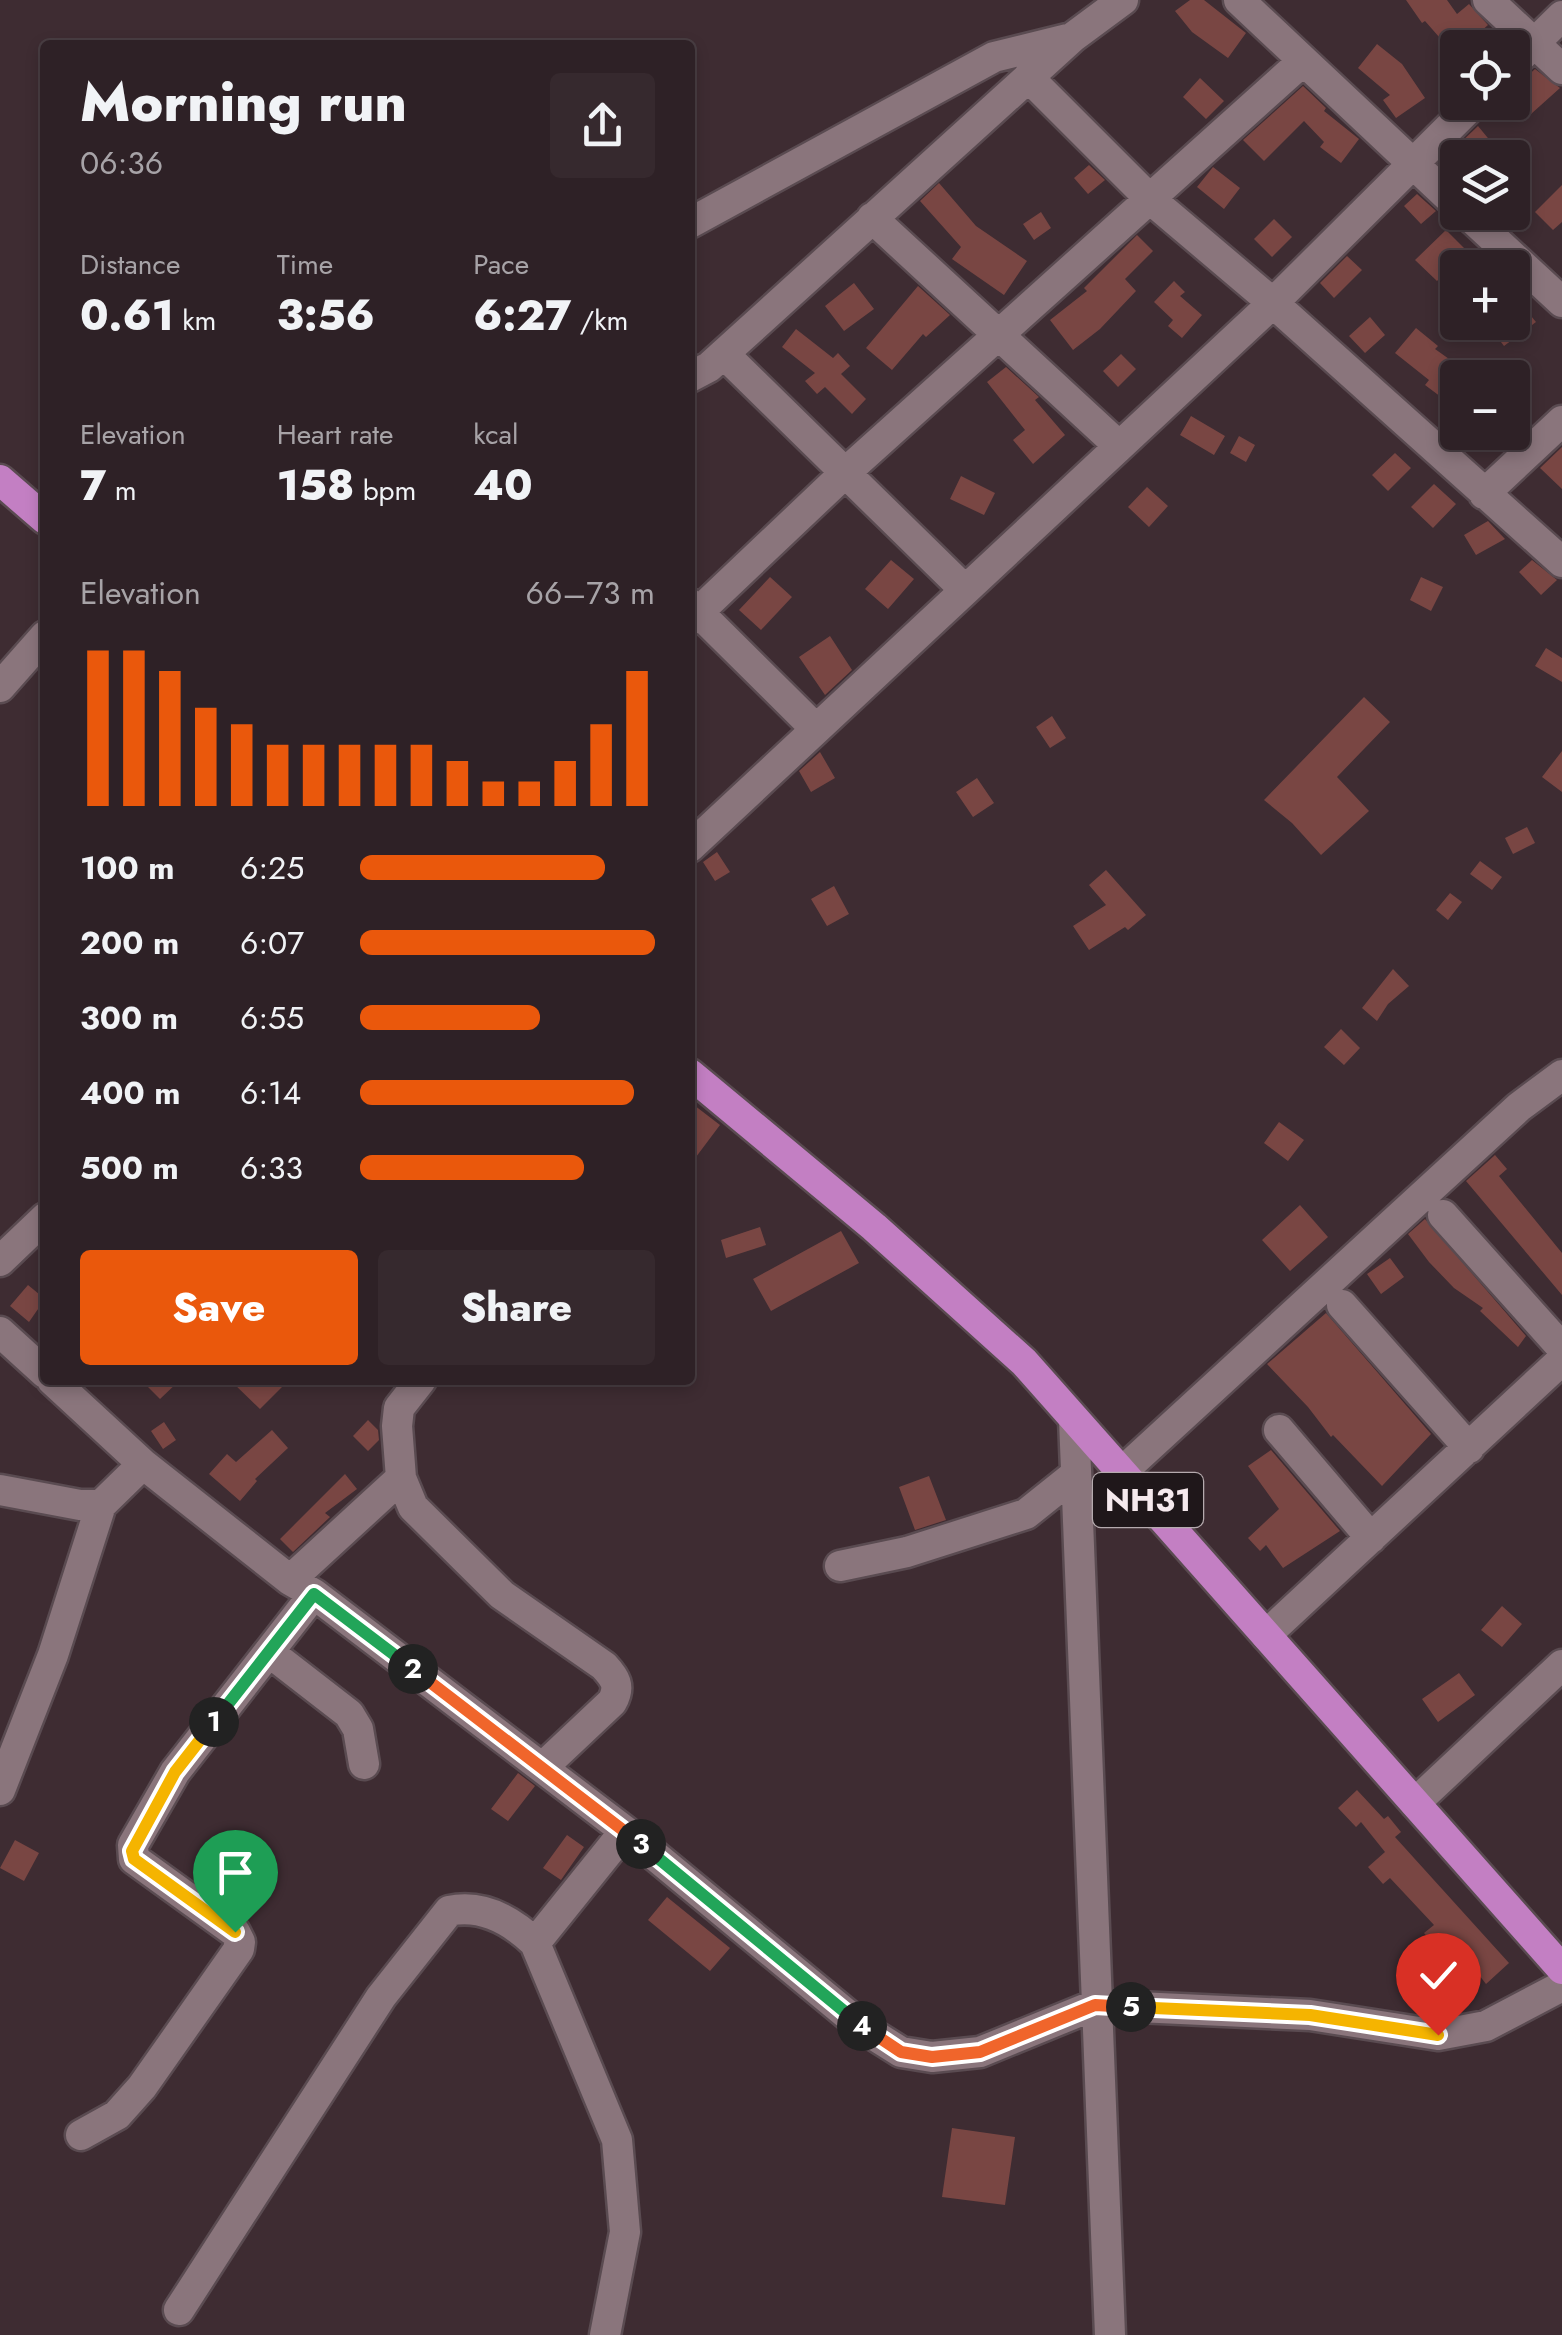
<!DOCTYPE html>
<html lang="en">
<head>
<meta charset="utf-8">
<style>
  :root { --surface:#2e2126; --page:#36292e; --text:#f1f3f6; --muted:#a7a3a7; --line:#493e43; --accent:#ea580c }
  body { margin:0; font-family:Jost,sans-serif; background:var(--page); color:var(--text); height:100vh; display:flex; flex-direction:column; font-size:38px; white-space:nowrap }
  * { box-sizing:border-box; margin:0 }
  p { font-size:32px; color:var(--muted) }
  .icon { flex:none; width:55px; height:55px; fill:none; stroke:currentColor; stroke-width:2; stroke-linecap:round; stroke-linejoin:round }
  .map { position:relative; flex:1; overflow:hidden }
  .panel { position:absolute; left:40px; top:40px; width:655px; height:1345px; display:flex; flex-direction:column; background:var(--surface); border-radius:10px; box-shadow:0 5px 15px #0003,0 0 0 2px var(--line) }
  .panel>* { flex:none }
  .fabs { position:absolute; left:1440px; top:30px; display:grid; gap:20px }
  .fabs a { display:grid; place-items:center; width:90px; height:90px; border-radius:10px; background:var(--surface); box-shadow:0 5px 15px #0003,0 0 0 2px var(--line); font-size:50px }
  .pin { position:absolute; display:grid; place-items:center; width:85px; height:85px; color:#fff; margin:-102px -42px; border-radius:50% 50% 50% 0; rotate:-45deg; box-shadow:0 0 10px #0007 }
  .pin .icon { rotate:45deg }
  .km { position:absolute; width:50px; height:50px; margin:-25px; border-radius:50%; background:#222; color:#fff; font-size:28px; line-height:50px; text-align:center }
  .round { display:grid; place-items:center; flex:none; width:105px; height:105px; border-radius:10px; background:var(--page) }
  .headline { display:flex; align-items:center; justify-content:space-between; height:170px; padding:0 40px }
  h1 { font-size:55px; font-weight:800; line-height:75px }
  .figures { display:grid; grid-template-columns:repeat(3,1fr); gap:15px; height:170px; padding:10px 40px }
  .figures div { display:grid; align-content:center }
  .figures b { font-size:42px; font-weight:800 }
  .figures small { font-size:28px; font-weight:400 }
  .figures p { font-size:28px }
  .chart { height:280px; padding:20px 40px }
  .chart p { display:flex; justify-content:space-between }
  .chart svg { width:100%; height:180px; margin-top:10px; stroke:var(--accent); stroke-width:6 }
  .cta { display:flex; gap:20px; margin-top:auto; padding:20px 40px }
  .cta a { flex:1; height:115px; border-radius:10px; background:var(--accent); color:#fff; font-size:40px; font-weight:800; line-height:115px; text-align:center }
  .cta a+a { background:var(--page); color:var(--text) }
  ul { padding:0 40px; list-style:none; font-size:32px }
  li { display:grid; grid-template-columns:160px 120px 1fr; align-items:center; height:75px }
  li i { height:25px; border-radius:12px; background:var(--accent) }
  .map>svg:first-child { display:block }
</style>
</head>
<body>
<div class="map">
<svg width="1562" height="2335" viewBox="0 0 1562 2335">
  <rect width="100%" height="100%" fill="#3e2c32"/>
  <path fill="#794643" d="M1190,0H1204L1246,33L1228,58L1192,32L1175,11Z
    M1406,0H1447L1457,14L1469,4L1488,25L1462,48H1458L1454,54L1425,21L1422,23Z
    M1377,44L1402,64L1425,98L1396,118L1383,100L1390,95L1358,68Z
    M1535,69L1560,88L1531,114L1512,94V84L1524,79Z
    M1200,78L1224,101L1206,119L1183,97Z
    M1303,86L1326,108L1324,111L1359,139L1341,163L1320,147L1324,142L1304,121L1264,161L1243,140Z
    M1478,126L1492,143L1475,158H1467L1457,146Z
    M1089,165L1105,180L1088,194L1074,178Z
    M1213,167L1240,188L1224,209L1197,187Z
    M939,183L976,226L1027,261L1004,295L952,259L961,247L920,201Z
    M1562,185V222L1553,230L1535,212Z
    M1417,194L1436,211L1421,224L1404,206Z
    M1041,212L1051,228L1034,240L1023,224Z
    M1274,219L1292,237L1272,257L1254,239Z
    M1446,230L1467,251L1437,281L1415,260Z
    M1137,235L1153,251L1125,279L1136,291L1100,329L1073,350L1050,320L1087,291L1084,288Z
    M1347,256L1362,270L1334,298L1320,283Z
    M1174,281L1185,292L1180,296L1202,315L1182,338L1168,326L1173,320L1154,302Z
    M854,283L874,309L844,331L825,306Z
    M918,286L950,315L926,337L923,334L892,370L866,348Z
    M1521,304L1536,322L1504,346L1486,322H1512V311Z
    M1370,317L1385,335L1365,353L1349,336Z
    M1416,328L1438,346L1435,349L1466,371L1458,378L1445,400L1425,385L1429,380L1395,353Z
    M796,329L833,358L838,353L850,366L841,374L866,399L852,414L825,387L817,394L805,381L815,373L782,347Z
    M1121,354L1136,369L1118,387L1103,371Z
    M1006,367L1039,397L1035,400L1065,435L1033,464L1013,440L1025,430L987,382Z
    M1191,416L1225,436L1214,455L1180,435Z
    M1239,436L1255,445L1246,462L1230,453Z
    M1562,447V489L1540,468Z
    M1395,453L1411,468L1388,491L1372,475Z
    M961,476L995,493L984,515L950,499Z
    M1434,484L1456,504L1433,528L1411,507Z
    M1147,487L1168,506L1149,527L1128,507Z
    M1488,521L1505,539L1476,555L1464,535Z
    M891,560L914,579L888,609L865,589Z
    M1532,560L1557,580L1541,595L1519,572Z
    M770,577L792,597L761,630L739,610Z
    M1421,577L1443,587L1431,611L1410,600Z
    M830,636L852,670L825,695L799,657Z
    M1546,648L1562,658V682L1535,666Z
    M1364,697L1390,722L1337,777L1369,811L1321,855L1292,823L1264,800Z
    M1052,716L1066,738L1050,748L1036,727Z
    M1562,751V792L1542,777Z
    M820,752L835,778L811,792L799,771Z
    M977,778L994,803L973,817L956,792Z
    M1527,827L1535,843L1513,854L1505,838Z
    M717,852L730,872L715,881L703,862Z
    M1480,861L1502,877L1492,890L1470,874Z
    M1106,870L1146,915L1128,930L1125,927L1089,950L1073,926L1106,905L1089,885Z
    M834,886L849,914L827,926L811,899Z
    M1450,893L1462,902L1448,920L1436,910Z
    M1393,969L1409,986L1388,1004L1377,1021L1362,1008Z
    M1341,1029L1360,1048L1344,1065L1324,1047Z
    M690,1102L720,1125L690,1165Z
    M1279,1122L1304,1140L1288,1161L1264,1143Z
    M1495,1155L1507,1169L1499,1176L1562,1253V1295L1466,1181Z
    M1300,1205L1328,1237L1290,1271L1262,1240Z
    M1425,1219L1526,1336L1518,1347L1480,1311L1483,1308L1454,1288L1429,1262L1408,1234Z
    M760,1227L766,1245L726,1258L721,1240Z
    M841,1231L859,1263L771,1311L753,1279Z
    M1390,1258L1404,1277L1381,1294L1367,1274Z
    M28,1285L45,1299L29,1322L10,1306Z
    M1326,1313L1431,1434L1382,1486L1333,1435L1331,1437L1308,1407L1267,1364Z
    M141,1380H180L160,1399Z
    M230,1380H289L260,1409Z
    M368,1420L378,1430L379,1440L368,1451L353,1436Z
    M164,1422L176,1440L163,1449L151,1431Z
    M272,1430L288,1448L255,1479L257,1481L240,1501L209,1474L227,1454L236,1462Z
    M1271,1450L1340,1531L1283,1568L1266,1545L1260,1551L1248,1538L1279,1509L1248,1466Z
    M345,1474L357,1489L325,1513L330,1517L293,1552L280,1539Z
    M929,1476L946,1520L915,1530L899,1487Z
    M1502,1606L1522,1624L1502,1647L1481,1630Z
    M1459,1673L1475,1695L1438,1722L1422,1699Z
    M518,1773L535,1786L508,1821L491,1809Z
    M1357,1790L1384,1819L1388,1816L1401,1832L1395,1837L1509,1963L1486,1984L1448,1935L1435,1946L1424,1933L1434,1925L1390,1878L1383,1884L1368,1867L1385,1852L1361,1822L1356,1827L1338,1808Z
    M567,1835L584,1847L561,1880L543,1868Z
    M15,1840L39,1853L24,1881L0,1868Z
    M667,1897L730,1948L710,1971L648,1920Z
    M952,2128L1015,2137L1005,2205L942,2197Z"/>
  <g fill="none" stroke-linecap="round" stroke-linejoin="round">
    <defs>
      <path id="minor" d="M1239,0L1458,206
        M1488,0L1562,69
        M1512,65L1562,16
        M1028,77L1149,198L1273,303L1562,562
        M1465,212L1562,302
        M872,218L1119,446
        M690,223L994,57L1067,39
        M724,354L964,589
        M690,377L709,367L1073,37L1123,0
        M1484,494L1562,421
        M690,604L816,729
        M690,620L846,472L1303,61
        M0,687L45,636
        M690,847L1273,303L1475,102
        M1443,1215L1562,1348
        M0,1261L45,1218
        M1342,1305L1469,1448
        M0,1332L45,1373
        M52,1380L143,1464L290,1580L314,1594L625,1831L866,2030L901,2052L932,2057L980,2052L1095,2005L1310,2015L1438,2035L1486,2026L1562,1986
        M421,1380L399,1408L397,1426L401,1478L413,1507L502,1595L604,1666C615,1678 621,1686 612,1702L543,1767
        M1074,1419L1110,2335
        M1279,1430L1371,1538
        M1123,1471L1519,1107L1562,1075
        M0,1490L80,1505H101L143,1464
        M840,1566L907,1552L1026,1514L1076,1474
        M290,1580L401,1478
        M1266,1635L1562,1360
        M269,1652L349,1714L358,1729L364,1764
        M0,1790L53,1655L101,1505
        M1415,1803L1562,1665
        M535,1943L617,2140L625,2232L605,2335
        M81,2135L117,2115L142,2087L239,1949L240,1942L235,1932L134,1859L133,1845L175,1772L314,1594
        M179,2310L381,1997L449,1911C482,1904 511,1920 535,1943L625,1831"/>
      <path id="highway" d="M0,480L45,519
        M690,1074L874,1227L1024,1362L1562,1969"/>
    </defs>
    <use href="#minor" stroke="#5a4b51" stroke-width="35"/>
    <use href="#highway" stroke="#5a4b51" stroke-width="35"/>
    <use href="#minor" stroke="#8a757c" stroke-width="30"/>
    <use href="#highway" stroke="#c37fc3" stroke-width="30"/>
  </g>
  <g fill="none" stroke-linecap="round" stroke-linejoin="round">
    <defs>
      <path id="split-1" d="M214,1722L175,1772L132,1851L134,1859L235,1932"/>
      <path id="split-2" d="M214,1722L314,1594L413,1669"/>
      <path id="split-3" d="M413,1669L641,1844"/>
      <path id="split-4" d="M641,1844L862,2026"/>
      <path id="split-5" d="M862,2026L901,2052L932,2057L980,2052L1095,2005L1131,2007"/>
      <path id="split-6" d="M1131,2007L1310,2015L1438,2035"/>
    </defs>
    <use href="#split-1" stroke="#fff" stroke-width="20"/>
    <use href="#split-2" stroke="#fff" stroke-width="20"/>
    <use href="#split-3" stroke="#fff" stroke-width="20"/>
    <use href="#split-4" stroke="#fff" stroke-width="20"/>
    <use href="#split-5" stroke="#fff" stroke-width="20"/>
    <use href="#split-6" stroke="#fff" stroke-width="20"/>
    <use href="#split-1" stroke="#f5b400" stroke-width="12"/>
    <use href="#split-2" stroke="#22a559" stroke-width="12"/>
    <use href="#split-3" stroke="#f0652b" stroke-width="12"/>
    <use href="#split-4" stroke="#22a559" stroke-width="12"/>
    <use href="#split-5" stroke="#f0652b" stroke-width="12"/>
    <use href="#split-6" stroke="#f5b400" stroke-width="12"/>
  </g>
  <g text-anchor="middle" stroke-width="8" stroke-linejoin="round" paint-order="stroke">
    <rect fill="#1f171a" stroke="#b5aaae" stroke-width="2.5" x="1093" y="1473" width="110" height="54" rx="8"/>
    <g font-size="32" font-weight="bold" fill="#f5e9ed">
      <text x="1148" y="1511">NH31</text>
    </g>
  </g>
</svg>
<div class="fabs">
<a><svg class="icon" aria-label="locate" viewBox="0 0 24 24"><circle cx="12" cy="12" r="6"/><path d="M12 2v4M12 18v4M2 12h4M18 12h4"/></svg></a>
<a><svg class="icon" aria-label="layers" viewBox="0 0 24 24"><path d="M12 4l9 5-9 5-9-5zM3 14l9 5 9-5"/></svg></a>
<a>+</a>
<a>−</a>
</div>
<div class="pin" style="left:235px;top:1932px;background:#1e9e55"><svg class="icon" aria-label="arrive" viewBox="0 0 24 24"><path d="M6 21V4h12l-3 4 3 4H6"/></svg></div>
<div class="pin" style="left:1438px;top:2035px;background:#d93025"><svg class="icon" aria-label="check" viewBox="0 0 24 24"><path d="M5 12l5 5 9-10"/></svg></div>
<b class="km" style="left:214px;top:1722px">1</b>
<b class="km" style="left:413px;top:1669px">2</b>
<b class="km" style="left:641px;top:1844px">3</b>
<b class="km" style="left:862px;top:2026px">4</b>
<b class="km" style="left:1131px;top:2007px">5</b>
<section class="panel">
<div class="headline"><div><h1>Morning run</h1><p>06:36</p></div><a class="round"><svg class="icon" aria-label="share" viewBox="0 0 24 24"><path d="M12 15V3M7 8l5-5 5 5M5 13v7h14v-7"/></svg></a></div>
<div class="figures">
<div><p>Distance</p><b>0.61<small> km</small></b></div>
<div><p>Time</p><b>3:56</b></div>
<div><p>Pace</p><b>6:27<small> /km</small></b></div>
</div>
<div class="figures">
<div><p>Elevation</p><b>7<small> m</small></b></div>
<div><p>Heart rate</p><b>158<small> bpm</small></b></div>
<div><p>kcal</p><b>40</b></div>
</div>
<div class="chart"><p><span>Elevation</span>66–73 m</p>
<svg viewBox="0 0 160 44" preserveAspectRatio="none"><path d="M5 44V6M15 44V6M25 44V11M35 44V20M45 44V24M55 44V29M65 44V29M75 44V29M85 44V29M95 44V29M105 44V33M115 44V38M125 44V38M135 44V33M145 44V24M155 44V11"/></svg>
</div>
<ul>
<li><b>100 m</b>6:25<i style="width:83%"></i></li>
<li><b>200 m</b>6:07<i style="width:100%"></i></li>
<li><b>300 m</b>6:55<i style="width:61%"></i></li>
<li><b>400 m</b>6:14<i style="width:93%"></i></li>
<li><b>500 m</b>6:33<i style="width:76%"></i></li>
</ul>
<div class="cta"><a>Save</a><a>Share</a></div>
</section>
</div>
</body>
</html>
